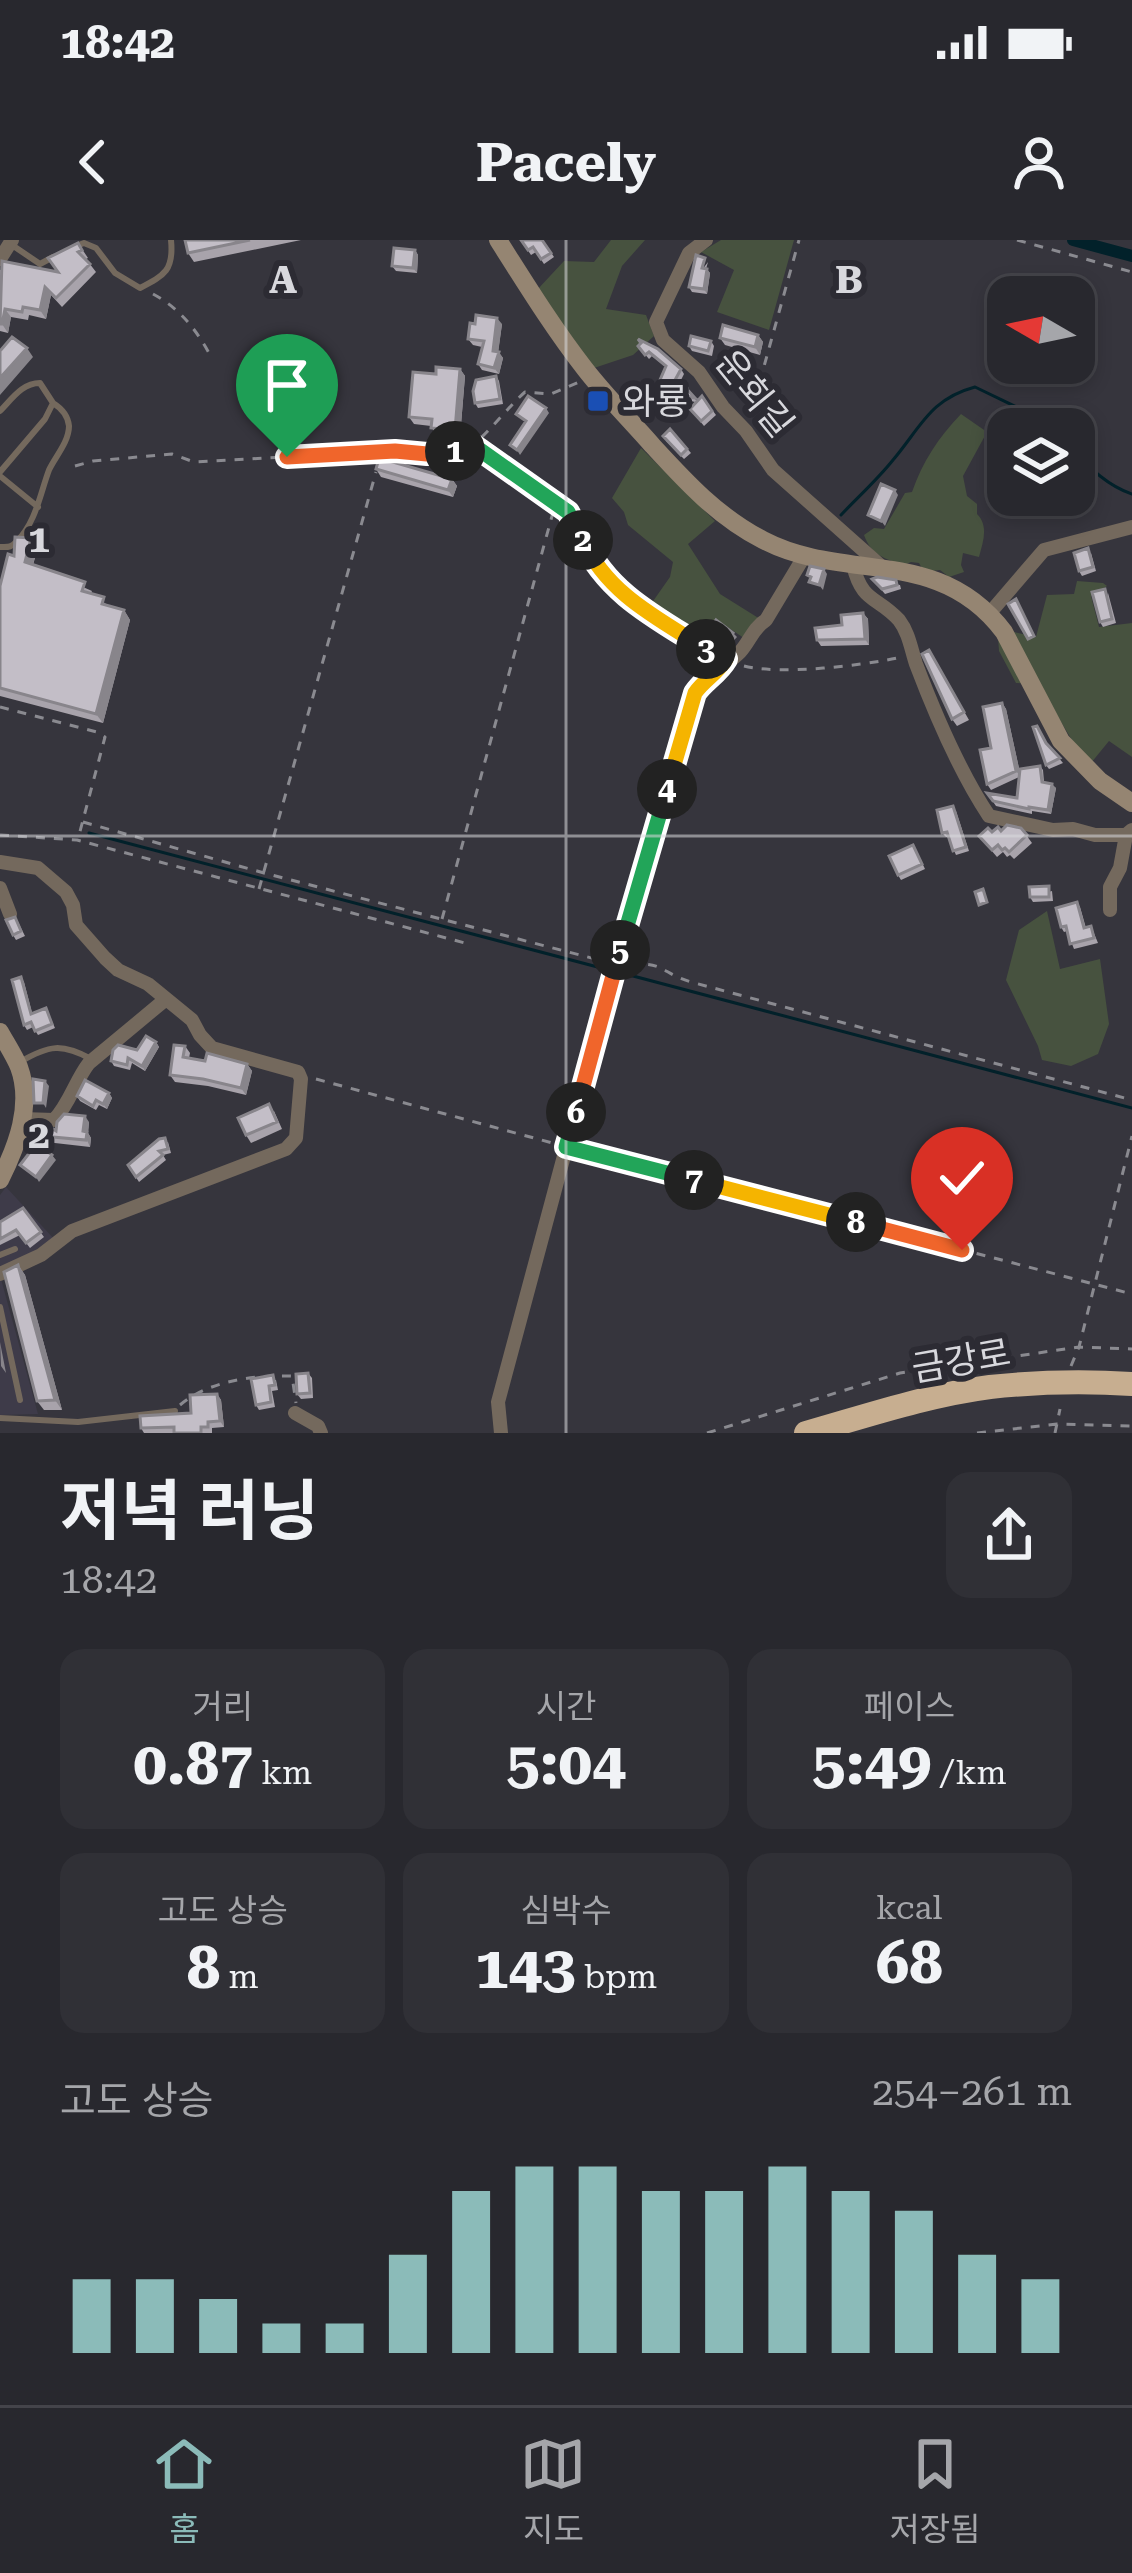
<!DOCTYPE html>
<html lang="ko">
<head>
<meta charset="utf-8">
<style>
  :root { --surface:#28282e; --page:#303036; --text:#f1f3f6; --muted:#a5a6aa; --line:#44444a; --accent:#8bbbb9 }
  body { margin:0; font-family:"Roboto Serif","Noto Sans KR",serif; background:var(--page); color:var(--text); height:100vh; display:flex; flex-direction:column; font-size:45px; white-space:nowrap }
  * { box-sizing:border-box; margin:0 }
  p { font-size:39px; color:var(--muted) }
  .icon { flex:none; width:66px; height:66px; fill:none; stroke:currentColor; stroke-width:2; stroke-linecap:round; stroke-linejoin:round }
  .map { position:relative; height:1193px; overflow:hidden }
  .sheet { display:flex; flex-direction:column; background:var(--surface); flex:1 }
  .sheet>* { flex:none }
  .needle { width:78px; rotate:279deg }
  .buttons { position:absolute; left:987px; top:36px; display:grid; gap:24px }
  .buttons a { display:grid; place-items:center; width:108px; height:108px; border-radius:24px; background:var(--surface); box-shadow:0 6px 18px #0003,0 0 0 3px var(--line); font-size:60px }
  .pin { position:absolute; display:grid; place-items:center; width:102px; height:102px; color:#fff; margin:-123px -51px; border-radius:50% 50% 50% 0; rotate:-45deg; box-shadow:0 0 12px #0007 }
  .pin .icon { rotate:45deg }
  .km { position:absolute; width:60px; height:60px; margin:-30px; border-radius:50%; background:#222; color:#fff; font-size:33px; line-height:60px; text-align:center }
  .round { display:grid; place-items:center; flex:none; width:126px; height:126px; border-radius:24px; background:var(--page) }
  .headline { display:flex; align-items:center; justify-content:space-between; height:204px; padding:0 60px }
  h1 { font-size:66px; font-weight:700; line-height:90px }
  .stats { display:grid; grid-template-columns:repeat(3,1fr); gap:18px; height:204px; padding:12px 60px }
  .stats div { display:grid; align-content:center; border-radius:24px; background:var(--page); text-align:center }
  .stats b { font-size:60px; font-weight:700 }
  .stats small { font-size:33px; font-weight:400 }
  .stats p { font-size:33px }
  .chart { height:336px; padding:24px 60px }
  .chart p { display:flex; justify-content:space-between }
  .chart svg { width:100%; height:216px; margin-top:12px; stroke:var(--accent); stroke-width:6 }
  .status { display:flex; justify-content:space-between; align-items:center; height:84px; padding:0 60px; background:var(--surface); direction:ltr }
  .status svg { height:33px; fill:currentColor }
  header { display:flex; justify-content:space-between; align-items:center; height:156px; padding:0 60px; background:var(--surface); font-size:54px; font-weight:700 }
  .tab-bar { display:flex; justify-content:space-around; align-items:center; height:168px; border-top:3px solid var(--line); background:var(--surface); font-size:33px; color:var(--muted) }
  .tab-bar a { display:grid; justify-items:center; gap:6px }
  .tab-bar .active { color:var(--accent) }
  .map>svg:first-child { display:block }
</style>
</head>
<body>
<div class="status"><b>18:42</b><svg viewBox="0 0 49 12"><path d="M0 12V9h3v3zM5 12V6h3v6zM10 12V3h3v9zM15 12V0h3v12zM26 1h20v11H26zM47 4h2v5h-2z"/></svg></div>
<header><svg class="icon" aria-label="back" viewBox="0 0 24 24"><path d="M15 5l-7 7 7 7"/></svg>Pacely<svg class="icon" aria-label="person" viewBox="0 0 24 24"><circle cx="12" cy="8" r="4"/><path d="M4 21q1-7 8-7t8 7"/></svg></header>
<div class="map">
<svg width="1132" height="1193" viewBox="0 0 1132 1193">
  <rect width="100%" height="100%" fill="#36353d"/>
  <path fill="#3e3b49" d="M6,947L54,999L21,1019L1,1039L38,1174L0,1175V955Z"/>
  <path fill="#47523f" d="M611,0H645L622,26L606,69L646,75L654,96L633,115L591,129L537,50L564,21L594,22Z
    M721,0H794L769,90L717,72L734,30L701,12Z
    M961,174L987,192L963,236L967,256L977,264V274C989,286 983,302 979,317L963,313L961,325L964,332L949,337L940,330L924,332L919,323L911,322L904,325C885,319 871,315 864,295L874,288L884,289L905,253L912,252C923,221 938,198 961,174Z
    M641,208L715,281L688,304L720,354L760,379L744,398L718,381L705,399L651,364L670,337L673,322L628,285L624,272L612,258Z
    M1077,341L1103,343L1107,346L1091,356L1099,387L1132,383V517L1109,501L1091,523L1078,510L1038,444L1016,443L999,411L998,397L1014,392L1036,397L1047,355L1074,354Z
    M1047,671L1060,729L1100,719L1109,784L1098,814L1071,826L1042,820L1038,806L1006,740L1019,690Z"/>
  <g fill="none" stroke-linecap="round" stroke-linejoin="round">
    <path stroke="#02212a" stroke-width="3" d="M1074,211C1091,229 1108,246 1132,254
      M841,275C858,257 877,240 893,220C921,187 930,159 975,147L1035,176L1050,189
      M89,593L609,730
      M618,732L1132,868"/>
    <path stroke="#02212a" stroke-width="12" d="M1073,0L1132,16"/>
    <path stroke="#8a8a90" stroke-width="3" stroke-dasharray="9 9" stroke-linecap="butt" d="M1017,0L1132,32
      M153,54C179,68 195,88 209,113
      M750,177L799,0
      M476,207L568,273L604,336L631,361L718,416
      M75,226L93,221L172,214L194,222L395,211C419,213 449,218 471,206C484,198 510,165 525,152L551,154L579,142
      M744,426C780,435 859,426 897,418L899,414
      M0,467L97,492L105,497L78,599
      M83,582L264,633L603,721
      M0,595L77,600L465,703
      M259,649L376,232
      M442,679L555,265
      M630,724C665,722 661,733 691,742L1132,860
      M316,839L556,904
      M576,909L1132,1054
      M1071,1126L1079,1107L1132,896
      M180,1165C210,1140 255,1135 292,1136L296,1163
      M707,1193L900,1133L1079,1107L1132,1109
      M977,1193L1057,1184L1132,1186
      M1055,1193L1060,1169"/>
    <path stroke="#74695d" stroke-width="6" d="M9,3L40,24L53,17
      M76,6L84,3L96,8L115,33L140,48C165,35 174,30 171,0
      M0,171C12,159 22,143 40,143L53,163L45,179L0,232
      M0,236L38,267
      M0,307C9,307 10,308 17,301C36,282 40,254 49,230C55,217 69,202 69,186C68,175 61,168 53,163
      M20,822C49,805 62,803 91,819
      M0,1015L15,1009
      M0,1067L20,1160
      M0,1178L78,1182L175,1171"/>
    <path stroke="#74695d" stroke-width="14" d="M706,0L689,13L656,82L663,100L699,132L723,167L746,191L773,230L882,327
      M0,19L12,0
      M853,325C862,363 877,356 899,380C909,393 911,409 916,424C935,474 959,531 989,576L1053,590L1073,589L1095,595H1126L1132,590
      M989,374L1044,310L1132,287
      M0,622L38,628L66,652L73,665L76,685L105,718L118,730L148,744L192,780L200,795L212,808L298,832L301,839L296,898L286,909L72,991L41,1015L0,1034
      M0,648L10,674
      M1110,670V647L1120,628L1126,595
      M22,879L54,880C70,863 75,841 89,823L166,759
      M295,1173L318,1186L321,1193
      M501,1193L498,1162L616,722L695,453C707,436 726,426 740,412C750,401 753,388 766,380L805,315"/>
    <path stroke="#958572" stroke-width="18" d="M498,0C526,44 553,88 585,129C606,156 630,180 652,205C686,242 718,277 763,300C845,343 939,305 1004,392L1061,501L1100,541L1132,563
      M0,792C6,803 14,815 19,827C33,865 17,906 0,940"/>
    <path stroke="#c7ae90" stroke-width="24" d="M806,1193C866,1176 928,1155 990,1147C1037,1142 1085,1141 1132,1144"/>
  </g>
  <path fill="#a8a3ab" d="M185,0H301L194,22L188,13Z
    M521,0H543L554,17L544,24L536,12L531,15Z
    M78,3L88,18L86,19L96,32L62,67L51,55L46,79L29,75L28,80L11,77L8,93L0,91V30L58,32Z
    M415,10L418,15L417,33L396,31L392,26Z
    M708,22L706,29L710,33L707,54L692,52L689,47Z
    M502,84L498,112L503,118L499,134L482,130L478,124L482,107L473,105L468,99Z
    M758,95L763,102L760,115L725,105L720,98Z
    M711,101L714,106L712,116L692,111L689,106Z
    M638,106L681,129L684,134L680,142L686,143L689,148L688,151L697,161L702,156L716,175L704,186L690,169L695,162L671,156L668,152L669,147L663,144L660,140L666,127L652,116L649,119Z
    M460,129L465,136L460,197L436,195L431,186L414,184L409,177L436,134Z
    M496,136L499,141L503,164L478,168L475,163Z
    M670,189L691,213L684,219L666,201Z
    M376,229L452,239L457,246L453,257L381,237Z
    M31,298L38,307L33,325L92,351L91,353L110,367L124,370L130,380L103,483L0,456V346Z
    M1091,313L1096,331L1082,336L1079,331Z
    M872,339L900,345L901,349L885,354Z
    M1108,353L1116,383L1103,387L1100,382Z
    M863,373L868,379L869,405L821,406L817,400Z
    M929,410L969,480L957,486L952,479Z
    M1002,463L1006,469L1020,533L1040,526L1043,530L1044,542L1056,548L1051,574L1032,571V574L996,566L987,553L1017,558L1019,537L991,550L987,544L991,508Z
    M1048,505L1063,523L1049,529L1046,525Z
    M956,571L969,611L956,615L948,597H946L942,593Z
    M1021,588L1032,603L1014,619L1010,615L1007,617L1003,612L997,617L979,596Z
    M916,610L925,629L901,640L898,635Z
    M1052,651L1053,661L1033,662L1030,657Z
    M1077,662L1080,667L1086,688L1091,686L1098,703L1074,709L1067,691L1064,692L1061,687Z
    M18,682L25,696L16,700L13,695Z
    M21,737L24,742L32,773L46,768L55,788L38,795L33,787L27,790L24,785Z
    M156,802L159,807L145,831L132,823L130,830L114,826L111,821Z
    M185,806L190,813L189,818L247,824L252,831L246,855L208,846L175,842L170,835Z
    M109,853L112,858L107,869L99,865L96,870L80,861L77,856Z
    M274,871L282,889L251,903L246,895Z
    M89,882L88,893L91,898L90,907L46,902L39,897L34,891H56Z
    M168,902L171,913L163,915L166,920L139,942L128,925Z
    M23,968L44,997L30,1008L20,995L0,1005V982Z
    M18,1025L25,1035L62,1170H44L37,1161Z
    M308,1133L312,1138L313,1158L301,1159L297,1154Z
    M251,1139L276,1140L278,1150L272,1151L275,1167L259,1170L256,1165Z
    M217,1154L221,1160L224,1187L212,1188V1193H144L141,1188L191,1173Z"/>
  <path fill="#88858b" d="M415,10L418,15L417,33L413,28Z
    M707,29L710,33L707,54L704,49Z
    M45,47L51,55L46,79L40,70Z
    M5,69L11,77L8,93L2,84Z
    M497,78L502,84L498,114L499,112L503,118L499,134L494,128L493,111Z
    M758,95L763,102L760,115L755,107Z
    M27,108L33,117L0,155V138Z
    M460,129L465,136L460,197L455,190Z
    M546,168L549,173L520,215L517,210Z
    M452,239L457,246L453,257L448,250Z
    M895,250L898,255L885,286L881,281Z
    M31,298L38,307L31,331L25,322Z
    M824,329L827,334L823,350L819,345Z
    M124,370L130,380L103,483L96,474Z
    M863,373L868,379L869,405L865,399Z
    M733,393L737,397L725,410L721,406Z
    M1002,463L1006,469L1021,537L1016,531Z
    M1052,544L1056,548L1051,574L1048,570Z
    M156,802L159,807L145,831L142,826Z
    M247,824L252,831L246,855L241,848Z
    M45,841L49,846L46,868L43,863Z
    M109,853L112,858L107,869L103,864Z
    M85,876L89,882L88,893L91,898L90,907L83,891Z
    M52,915L56,920L39,942L36,937Z
    M18,1025L25,1035L62,1170L55,1160Z
    M0,1102L6,1133L1,1126Z
    M217,1154L221,1160L224,1187L220,1181Z"/>
  <path fill="#c3bec7" stroke="#88858b" stroke-width="3" d="M185,0H250L188,13Z
    M521,0H542L551,13L541,19L533,7L528,10Z
    M78,3L82,10L78,12L90,24L56,58L45,47L40,70L23,67L22,72L5,69L2,84H0L2,21L58,32L48,18Z
    M394,8L415,10L413,28L392,26Z
    M696,15L705,18L702,28L707,29L704,49L689,47Z
    M476,75L497,78L493,111L499,112L494,128L478,124L484,101L468,99L470,83L475,84Z
    M723,85L758,95L755,107L720,98Z
    M691,96L711,101L708,111L689,106Z
    M12,97L27,108L0,138V111Z
    M638,99L658,109L681,129L675,140L686,143L685,147L695,158L668,152L670,144L660,140L666,126L649,112L645,115L638,106L641,103Z
    M436,127L460,129L455,190L431,188L432,179L409,177L413,132L436,134Z
    M496,136L500,159L475,163L473,151L476,140Z
    M528,156L546,168L517,210L510,205L526,181L516,174Z
    M702,156L712,171L701,181L690,169Z
    M670,189L687,209L681,215L663,196Z
    M379,218L452,239L448,250L376,229Z
    M881,244L895,250L881,281L868,275Z
    M15,297L31,298L25,322L85,342L82,351L104,357L102,364L124,370L96,474L0,448V346L8,314L14,316Z
    M1088,308L1093,327L1079,331L1074,313Z
    M810,326L824,329L819,345L809,342L811,337L807,335Z
    M877,337L896,340L897,345L882,349L872,339Z
    M1105,349L1112,379L1100,382L1092,352Z
    M1016,359L1034,396L1028,399L1008,364Z
    M863,373L865,399L817,400L815,388L842,385L841,375Z
    M716,380L733,393L721,406L706,394Z
    M929,410L964,472L952,479L922,414Z
    M1002,463L1016,531L987,544L980,510L991,508L983,467Z
    M1037,486L1046,503L1060,518L1046,525L1033,487Z
    M1040,526L1042,542L1052,544L1048,570L1029,567V569L993,561L987,553L1017,558L1020,529Z
    M953,566L966,607L953,611L947,592L942,593L937,570Z
    M1007,585L1021,588L1027,595L1009,612L1005,608L1002,610L998,605L992,610L979,596L988,588L992,592L998,587L1001,591Z
    M913,605L922,624L898,635L889,616Z
    M1049,646V657H1030L1029,647Z
    M983,649L987,662L979,665L975,652Z
    M1077,662L1084,688L1091,686L1094,698L1070,704L1066,686L1061,687L1056,668Z
    M15,677L21,691L13,695L6,680Z
    M21,737L31,774L46,768L52,784L35,791L31,782L24,785L12,740Z
    M146,796L156,802L142,826L128,818L127,825L111,821L113,810L118,805L137,810Z
    M174,805L185,806L183,817L205,821L207,813L247,824L241,848L203,839L170,835Z
    M33,839L45,841L43,863H34Z
    M85,840L109,853L103,864L96,860L93,866L77,856Z
    M269,864L277,882L246,895L238,878Z
    M64,874L85,876L83,891L87,892L86,900L42,896L34,891L38,884L47,885L56,891L57,882Z
    M165,898L168,909L159,911L163,915L136,937L128,925L159,899Z
    M37,903L52,915L36,937L20,925Z
    M23,968L41,992L26,1003L16,990L0,999V982Z
    M18,1025L55,1160L37,1161L4,1032Z
    M308,1133L310,1153L297,1154L296,1134Z
    M273,1135L275,1145L269,1146L271,1162L256,1165L251,1139Z
    M217,1154L220,1181L208,1182V1187H201V1193H174V1187L141,1188L140,1176L191,1173L190,1155Z"/>
  <g fill="none" stroke-linecap="round" stroke-linejoin="round">
    <defs>
      <path id="split-1" d="M287,217L395,211L427,214L455,211"/>
      <path id="split-2" d="M455,211L473,205L568,272L583,300"/>
      <path id="split-3" d="M583,300C607,354 659,379 706,409"/>
      <path id="split-4" d="M667,549L695,453C704,440 718,433 726,419L706,409"/>
      <path id="split-5" d="M620,710L667,549"/>
      <path id="split-6" d="M576,872L620,710"/>
      <path id="split-7" d="M576,872L566,907L694,940"/>
      <path id="split-8" d="M694,940L856,982"/>
      <path id="split-9" d="M856,982L962,1010"/>
    </defs>
    <use href="#split-1" stroke="#fff" stroke-width="24"/>
    <use href="#split-2" stroke="#fff" stroke-width="24"/>
    <use href="#split-3" stroke="#fff" stroke-width="24"/>
    <use href="#split-4" stroke="#fff" stroke-width="24"/>
    <use href="#split-5" stroke="#fff" stroke-width="24"/>
    <use href="#split-6" stroke="#fff" stroke-width="24"/>
    <use href="#split-7" stroke="#fff" stroke-width="24"/>
    <use href="#split-8" stroke="#fff" stroke-width="24"/>
    <use href="#split-9" stroke="#fff" stroke-width="24"/>
    <use href="#split-1" stroke="#f0652b" stroke-width="15"/>
    <use href="#split-2" stroke="#22a559" stroke-width="15"/>
    <use href="#split-3" stroke="#f5b400" stroke-width="15"/>
    <use href="#split-4" stroke="#f5b400" stroke-width="15"/>
    <use href="#split-5" stroke="#22a559" stroke-width="15"/>
    <use href="#split-6" stroke="#f0652b" stroke-width="15"/>
    <use href="#split-7" stroke="#22a559" stroke-width="15"/>
    <use href="#split-8" stroke="#f5b400" stroke-width="15"/>
    <use href="#split-9" stroke="#f0652b" stroke-width="15"/>
  </g>
  <path fill="none" stroke="#d8d8dd" stroke-width="3" stroke-opacity="0.55" d="M566,0V1193M0,596H1132"/>
  <rect fill="#1a4fb4" stroke="#2c2b33" stroke-width="4.5" x="586" y="149" width="24" height="24" rx="6"/>
  <g text-anchor="middle" stroke-width="12" stroke-linejoin="round" paint-order="stroke">
    <g font-size="36" fill="#d8d8dd" stroke="#2c2b33">
      <text transform="translate(755 153) rotate(51)" y="13">운회길</text>
      <text transform="translate(961 1120) rotate(-10)" y="13">금강로</text>
    </g>
    <g font-size="36" fill="#d8d8dd" stroke="#2c2b33" text-anchor="start">
      <text x="622" y="174">와룡</text>
    </g>
  </g>
  <g font-size="39" text-anchor="middle" font-weight="bold" fill="#d8d8dd" stroke="#2c2b33" stroke-width="12" stroke-linejoin="round" paint-order="stroke">
    <text x="283" y="53">A</text>
    <text x="849" y="53">B</text>
    <text x="39" y="312">1</text>
    <text x="39" y="908">2</text>
  </g>
</svg>
<div class="buttons">
<a><svg class="needle" viewBox="-14 -14 28 28"><path d="M0-13l5 13h-10z" fill="#e53935"/><path d="M0 13l5-13h-10z" fill="#a5a6aa"/></svg></a>
<a><svg class="icon" aria-label="layers" viewBox="0 0 24 24"><path d="M12 4l9 5-9 5-9-5zM3 14l9 5 9-5"/></svg></a>
</div>
<div class="pin" style="left:287px;top:217px;background:#1e9e55"><svg class="icon" aria-label="arrive" viewBox="0 0 24 24"><path d="M6 21V4h12l-3 4 3 4H6"/></svg></div>
<div class="pin" style="left:962px;top:1010px;background:#d93025"><svg class="icon" aria-label="check" viewBox="0 0 24 24"><path d="M5 12l5 5 9-10"/></svg></div>
<b class="km" style="left:455px;top:211px">1</b>
<b class="km" style="left:583px;top:300px">2</b>
<b class="km" style="left:706px;top:409px">3</b>
<b class="km" style="left:667px;top:549px">4</b>
<b class="km" style="left:620px;top:710px">5</b>
<b class="km" style="left:576px;top:872px">6</b>
<b class="km" style="left:694px;top:940px">7</b>
<b class="km" style="left:856px;top:982px">8</b>
</div>
<section class="sheet">
<div class="headline"><div><h1>저녁 러닝</h1><p>18:42</p></div><a class="round"><svg class="icon" aria-label="share" viewBox="0 0 24 24"><path d="M12 15V3M7 8l5-5 5 5M5 13v7h14v-7"/></svg></a></div>
<div class="stats">
<div><p>거리</p><b>0.87<small> km</small></b></div>
<div><p>시간</p><b>5:04</b></div>
<div><p>페이스</p><b>5:49<small> /km</small></b></div>
</div>
<div class="stats">
<div><p>고도 상승</p><b>8<small> m</small></b></div>
<div><p>심박수</p><b>143<small> bpm</small></b></div>
<div><p>kcal</p><b>68</b></div>
</div>
<div class="chart"><p><span>고도 상승</span>254–261 m</p>
<svg viewBox="0 0 160 44" preserveAspectRatio="none"><path d="M5 44V29M15 44V29M25 44V33M35 44V38M45 44V38M55 44V24M65 44V11M75 44V6M85 44V6M95 44V11M105 44V11M115 44V6M125 44V11M135 44V15M145 44V24M155 44V29"/></svg>
</div>
</section>
<nav class="tab-bar">
<a class="active"><svg class="icon" aria-label="home" viewBox="0 0 24 24"><path d="M3 11l9-7 9 7M6 9v11h12V9"/></svg>홈</a>
<a><svg class="icon" aria-label="map" viewBox="0 0 24 24"><path d="M3 6l6-2 6 2 6-2v14l-6 2-6-2-6 2zM9 4v14M15 6v14"/></svg>지도</a>
<a><svg class="icon" aria-label="saved" viewBox="0 0 24 24"><path d="M7 4h10v16l-5-4-5 4z"/></svg>저장됨</a>
</nav>
</body>
</html>
